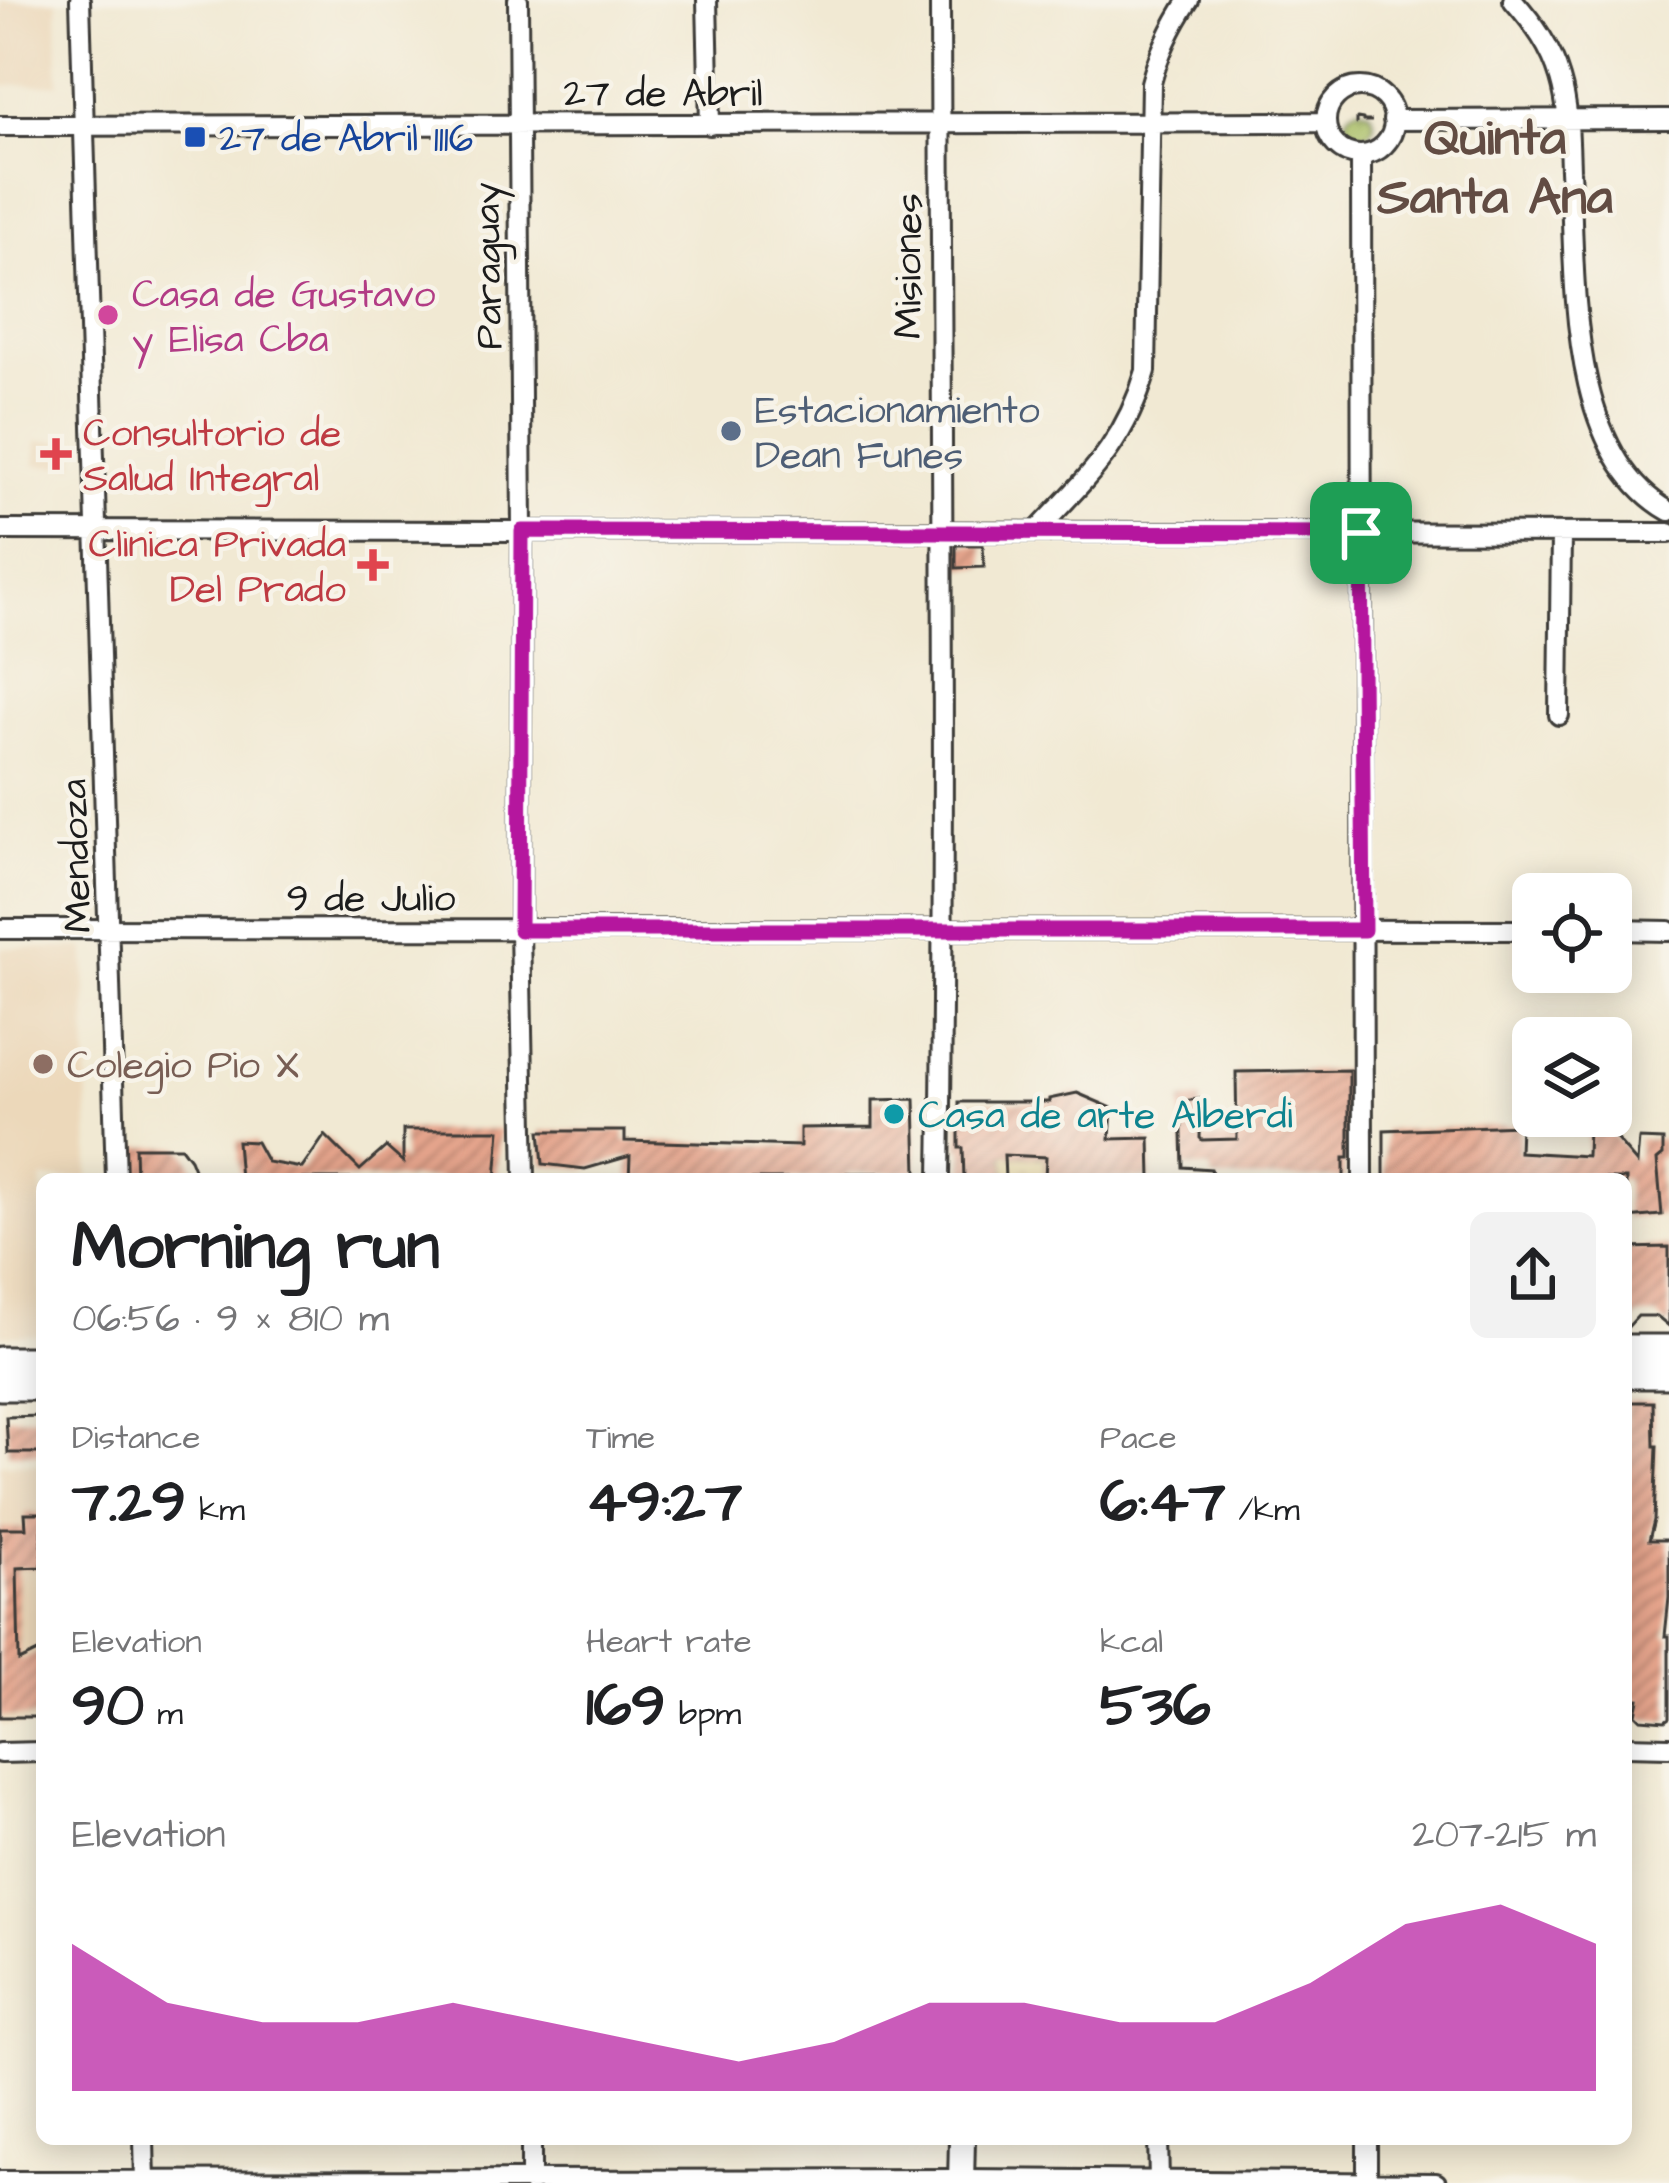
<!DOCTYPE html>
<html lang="en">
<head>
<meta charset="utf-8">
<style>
  :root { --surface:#fff; --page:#f2f2f2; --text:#202124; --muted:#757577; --accent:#b5179e }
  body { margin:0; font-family:"Architects Daughter",sans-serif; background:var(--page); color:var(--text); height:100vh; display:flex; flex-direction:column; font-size:45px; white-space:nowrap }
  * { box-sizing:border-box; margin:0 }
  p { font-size:39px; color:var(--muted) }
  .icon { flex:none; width:66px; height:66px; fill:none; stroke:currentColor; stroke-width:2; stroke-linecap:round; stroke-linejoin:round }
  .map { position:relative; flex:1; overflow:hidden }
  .sheet { position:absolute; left:36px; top:1173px; width:1596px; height:972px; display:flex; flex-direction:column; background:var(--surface); border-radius:18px; box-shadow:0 6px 30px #0003 }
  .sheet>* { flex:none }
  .controls { position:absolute; left:1512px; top:873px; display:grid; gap:24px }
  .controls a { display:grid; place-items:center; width:120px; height:120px; border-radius:18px; background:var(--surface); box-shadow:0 6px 30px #0003; font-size:60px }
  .pin { position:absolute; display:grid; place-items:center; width:102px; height:102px; color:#fff; margin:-51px; border-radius:24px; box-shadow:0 6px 18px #0006 }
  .round { display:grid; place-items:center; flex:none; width:126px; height:126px; border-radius:18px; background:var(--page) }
  .overview { display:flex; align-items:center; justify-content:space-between; height:204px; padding:0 36px }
  h1 { font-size:66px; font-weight:800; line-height:90px }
  .figures { display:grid; grid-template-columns:repeat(3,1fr); gap:18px; height:204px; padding:12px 36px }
  .figures div { display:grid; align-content:center }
  .figures b { font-size:60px; font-weight:800 }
  .figures small { font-size:33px; font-weight:400 }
  .figures p { font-size:33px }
  .chart { height:336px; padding:24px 36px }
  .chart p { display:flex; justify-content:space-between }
  .chart svg { width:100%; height:216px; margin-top:12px; fill:var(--accent); opacity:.7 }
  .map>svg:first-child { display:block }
</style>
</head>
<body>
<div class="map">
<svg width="1669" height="2183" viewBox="0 0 1669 2183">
  <defs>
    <pattern id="grass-dots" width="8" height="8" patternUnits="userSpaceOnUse" patternTransform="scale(3)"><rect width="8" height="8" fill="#a7bd62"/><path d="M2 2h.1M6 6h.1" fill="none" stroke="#8fa254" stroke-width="1.8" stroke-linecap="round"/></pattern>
    <pattern id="sand-dots" width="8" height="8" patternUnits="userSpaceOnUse" patternTransform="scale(3)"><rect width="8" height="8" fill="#eeda9e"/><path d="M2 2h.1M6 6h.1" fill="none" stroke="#ccba88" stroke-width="1.8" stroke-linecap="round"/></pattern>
    <pattern id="building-hatch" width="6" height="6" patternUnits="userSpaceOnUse" patternTransform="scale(3)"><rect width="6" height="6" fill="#e5a48c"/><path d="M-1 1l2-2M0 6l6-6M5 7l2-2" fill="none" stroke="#b98572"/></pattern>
  </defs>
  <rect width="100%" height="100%" fill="#f7f3e8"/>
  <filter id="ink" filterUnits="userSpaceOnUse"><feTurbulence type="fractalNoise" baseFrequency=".00833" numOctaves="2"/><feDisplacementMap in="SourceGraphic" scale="24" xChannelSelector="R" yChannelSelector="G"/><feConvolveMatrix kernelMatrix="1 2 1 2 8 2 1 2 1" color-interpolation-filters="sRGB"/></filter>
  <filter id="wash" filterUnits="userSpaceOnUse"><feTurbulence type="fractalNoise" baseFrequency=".004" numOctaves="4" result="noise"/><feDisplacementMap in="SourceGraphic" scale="48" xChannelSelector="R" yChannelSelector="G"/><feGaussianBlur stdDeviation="2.7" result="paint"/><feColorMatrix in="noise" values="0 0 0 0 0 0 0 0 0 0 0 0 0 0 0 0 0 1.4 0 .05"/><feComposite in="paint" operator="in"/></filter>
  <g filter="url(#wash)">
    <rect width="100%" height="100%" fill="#f1e9d3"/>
    <path fill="#ecd8ba" d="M0,0H57L58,84L0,85Z
      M37,441L76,442V466L35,465Z
      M0,948H85L89,1179H42V1335H0Z
      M0,1464H42V1725H0Z"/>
    <path fill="url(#grass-dots)" stroke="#626c3f" stroke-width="3" d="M1346 122a14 14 0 1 1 28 0a14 14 0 1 1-28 0Z"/>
    <path fill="url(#sand-dots)" stroke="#857b5d" stroke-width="3" d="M1004,1149L1014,1155L1046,1157L1045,1179H1005Z"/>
    <g id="blocks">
      <path fill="url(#building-hatch)" d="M956,545H983L984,567L956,568Z
        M1349,1070V1158H1344V1179H1213L1211,1169L1183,1167L1181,1101L1201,1099L1200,1138L1202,1140L1237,1139L1236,1072Z
        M1077,1093L1112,1108L1110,1139L1150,1138L1151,1179H1045L1046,1157L1004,1155L1005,1179H964L963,1148H959V1102H1049V1099Z
        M915,1099L917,1173H847V1179H629L630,1156L585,1169L543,1164L540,1131H625V1141L800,1146V1128L873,1127V1100Z
        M1520,1125L1519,1152L1587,1156L1588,1128H1607L1637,1163L1639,1139L1663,1140V1155L1657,1160L1662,1215L1626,1218V1179H1384V1130Z
        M403,1130H500L496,1179H240L237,1141L256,1142L267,1162L302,1168L325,1135L360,1170L386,1147L403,1162Z
        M135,1147H181L190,1159L198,1179H136Z
        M1669,1247V1326L1657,1316H1638L1626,1329V1248Z
        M1626,1402H1653L1654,1446H1657L1654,1520L1649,1540H1669V1598L1665,1636H1669V1718L1665,1721L1641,1719L1636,1714L1639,1699L1626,1698Z
        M42,1416V1453H8L6,1417Z
        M25,1513H42V1567L17,1568L19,1661L42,1650V1717H0V1528H26Z"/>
    </g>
  </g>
  <g filter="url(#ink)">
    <use href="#blocks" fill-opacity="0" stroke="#3c3b37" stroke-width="3"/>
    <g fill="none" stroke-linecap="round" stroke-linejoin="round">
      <defs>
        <path id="street" d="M80,0L116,1179
          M518,0L522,531L520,930L525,1179
          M707,0L710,125
          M1513,0C1534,24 1551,47 1560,78C1569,108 1569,140 1570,170C1576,274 1565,452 1669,511
          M1326 121a34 34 0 1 1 68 0a34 34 0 1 1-68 0Z
          M1393,120L1669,119
          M0,126L1326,122
          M1361,155L1363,1179
          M0,530L1669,533
          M1036,532C1087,477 1124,446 1146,371L1151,83C1159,52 1171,27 1189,0
          M1559,715L1561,533
          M0,929L1533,930
          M1611,930L1669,931
          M940,1179C946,786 941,393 940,0
          M1626,1746L1669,1747
          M0,1753L42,1752
          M144,2139L145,2183
          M531,2139V2183
          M1158,2139L1159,2180
          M1367,2139V2182
          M0,2181L961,2179L1436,2183"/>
        <path id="secondary" d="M961,2183L962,2139"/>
        <path id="primary" d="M1626,1349H1669
          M0,1361H42
          M1626,1374H1669
          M0,1386H42"/>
      </defs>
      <use href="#street" stroke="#3c3b37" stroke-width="24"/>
      <use href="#secondary" stroke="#3c3b37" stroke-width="30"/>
      <use href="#primary" stroke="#3c3b37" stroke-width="33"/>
      <path stroke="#3c3b37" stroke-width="3" stroke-dasharray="9 9" stroke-linecap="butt" d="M1357,118L1363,119V125L1357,124Z
        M1363,121H1374"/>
      <use href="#street" stroke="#fff" stroke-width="18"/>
      <use href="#secondary" stroke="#fff" stroke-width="24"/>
      <use href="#primary" stroke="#fff" stroke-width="27"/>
    </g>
  </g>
  <g fill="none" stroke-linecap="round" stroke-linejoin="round" filter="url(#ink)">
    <defs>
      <path id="route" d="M522,531L1361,533L1364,930H520Z"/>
    </defs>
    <use href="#route" stroke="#fff" stroke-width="24"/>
    <use href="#route" stroke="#b5179e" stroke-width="15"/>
  </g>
  <rect fill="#1a4fb4" stroke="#f7f3e8" stroke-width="4.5" x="183" y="125" width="24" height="24" rx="6"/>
  <circle fill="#d1479c" stroke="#f7f3e8" stroke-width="4.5" cx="108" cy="315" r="12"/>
  <circle fill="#5c6f8a" stroke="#f7f3e8" stroke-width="4.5" cx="731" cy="431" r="12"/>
  <g fill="#e0444e" stroke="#f7f3e8" stroke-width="4.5">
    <path d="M50 436h12v12h12v12h-12v12h-12v-12h-12v-12h12z"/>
    <path d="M367 547h12v12h12v12h-12v12h-12v-12h-12v-12h12z"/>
  </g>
  <circle fill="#8d6e63" stroke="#f7f3e8" stroke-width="4.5" cx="43" cy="1064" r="12"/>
  <circle fill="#0f9aa8" stroke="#f7f3e8" stroke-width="4.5" cx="894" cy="1114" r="12"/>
  <g text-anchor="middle" stroke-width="9" stroke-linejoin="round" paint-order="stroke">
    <g font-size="39" fill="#1c1c1c" stroke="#f7f3e8">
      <text x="663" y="106">27 de Abril</text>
      <text transform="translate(486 266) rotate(-91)" y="14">Paraguay</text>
      <text transform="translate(907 266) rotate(-90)" y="14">Misiones</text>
      <text transform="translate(74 856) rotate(-92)" y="14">Mendoza</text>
      <text x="371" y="911">9 de Julio</text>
    </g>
    <g font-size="39" fill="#164399" stroke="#f7f3e8" text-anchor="start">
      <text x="219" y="151">27 de Abril 1116</text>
    </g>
    <g font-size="39" fill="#b23c85" stroke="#f7f3e8" text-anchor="start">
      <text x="132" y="307">Casa de Gustavo<tspan x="132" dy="45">y Elisa Cba</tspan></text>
    </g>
    <g font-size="39" fill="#4e5e75" stroke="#f7f3e8" text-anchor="start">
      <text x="755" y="423">Estacionamiento<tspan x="755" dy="45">Dean Funes</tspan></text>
    </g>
    <g font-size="39" fill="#be3a42" stroke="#f7f3e8" text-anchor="start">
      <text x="83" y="446">Consultorio de<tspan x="83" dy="45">Salud Integral</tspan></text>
      <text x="346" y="557" text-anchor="end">Clinica Privada<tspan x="346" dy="45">Del Prado</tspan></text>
    </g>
    <g font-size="39" fill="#785e54" stroke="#f7f3e8" text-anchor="start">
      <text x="67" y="1078">Colegio Pio X</text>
    </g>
    <g font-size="39" fill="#0d838f" stroke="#f7f3e8" text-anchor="start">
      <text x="918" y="1128">Casa de arte Alberdi</text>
    </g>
    <g font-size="51" font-weight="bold" fill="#624c43" stroke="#f7f3e8">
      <text x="1495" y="154">Quinta<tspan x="1495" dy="59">Santa Ana</tspan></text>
    </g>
  </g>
</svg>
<div class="controls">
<a><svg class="icon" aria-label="locate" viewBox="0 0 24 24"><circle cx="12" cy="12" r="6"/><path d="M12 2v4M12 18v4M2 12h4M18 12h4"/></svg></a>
<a><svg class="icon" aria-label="layers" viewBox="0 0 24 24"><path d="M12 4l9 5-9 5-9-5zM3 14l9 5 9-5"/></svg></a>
</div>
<div class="pin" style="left:1361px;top:533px;background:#1e9e55"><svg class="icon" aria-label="arrive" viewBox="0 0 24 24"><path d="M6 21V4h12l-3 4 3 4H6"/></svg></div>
<section class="sheet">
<div class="overview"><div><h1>Morning run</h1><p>06:56 · 9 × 810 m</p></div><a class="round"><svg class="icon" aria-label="share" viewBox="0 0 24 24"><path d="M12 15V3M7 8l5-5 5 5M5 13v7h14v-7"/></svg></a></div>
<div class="figures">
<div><p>Distance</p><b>7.29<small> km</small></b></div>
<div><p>Time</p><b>49:27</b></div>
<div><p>Pace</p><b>6:47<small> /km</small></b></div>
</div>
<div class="figures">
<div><p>Elevation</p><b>90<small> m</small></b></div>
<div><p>Heart rate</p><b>169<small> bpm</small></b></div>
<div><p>kcal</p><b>536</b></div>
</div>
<div class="chart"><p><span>Elevation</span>207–215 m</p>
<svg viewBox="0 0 160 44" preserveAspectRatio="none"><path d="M0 44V14L10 26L20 30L30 30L40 26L50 30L60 34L70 38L80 34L90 26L100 26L110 30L120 30L130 22L140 10L150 6L160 14V44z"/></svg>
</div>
</section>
</div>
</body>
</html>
